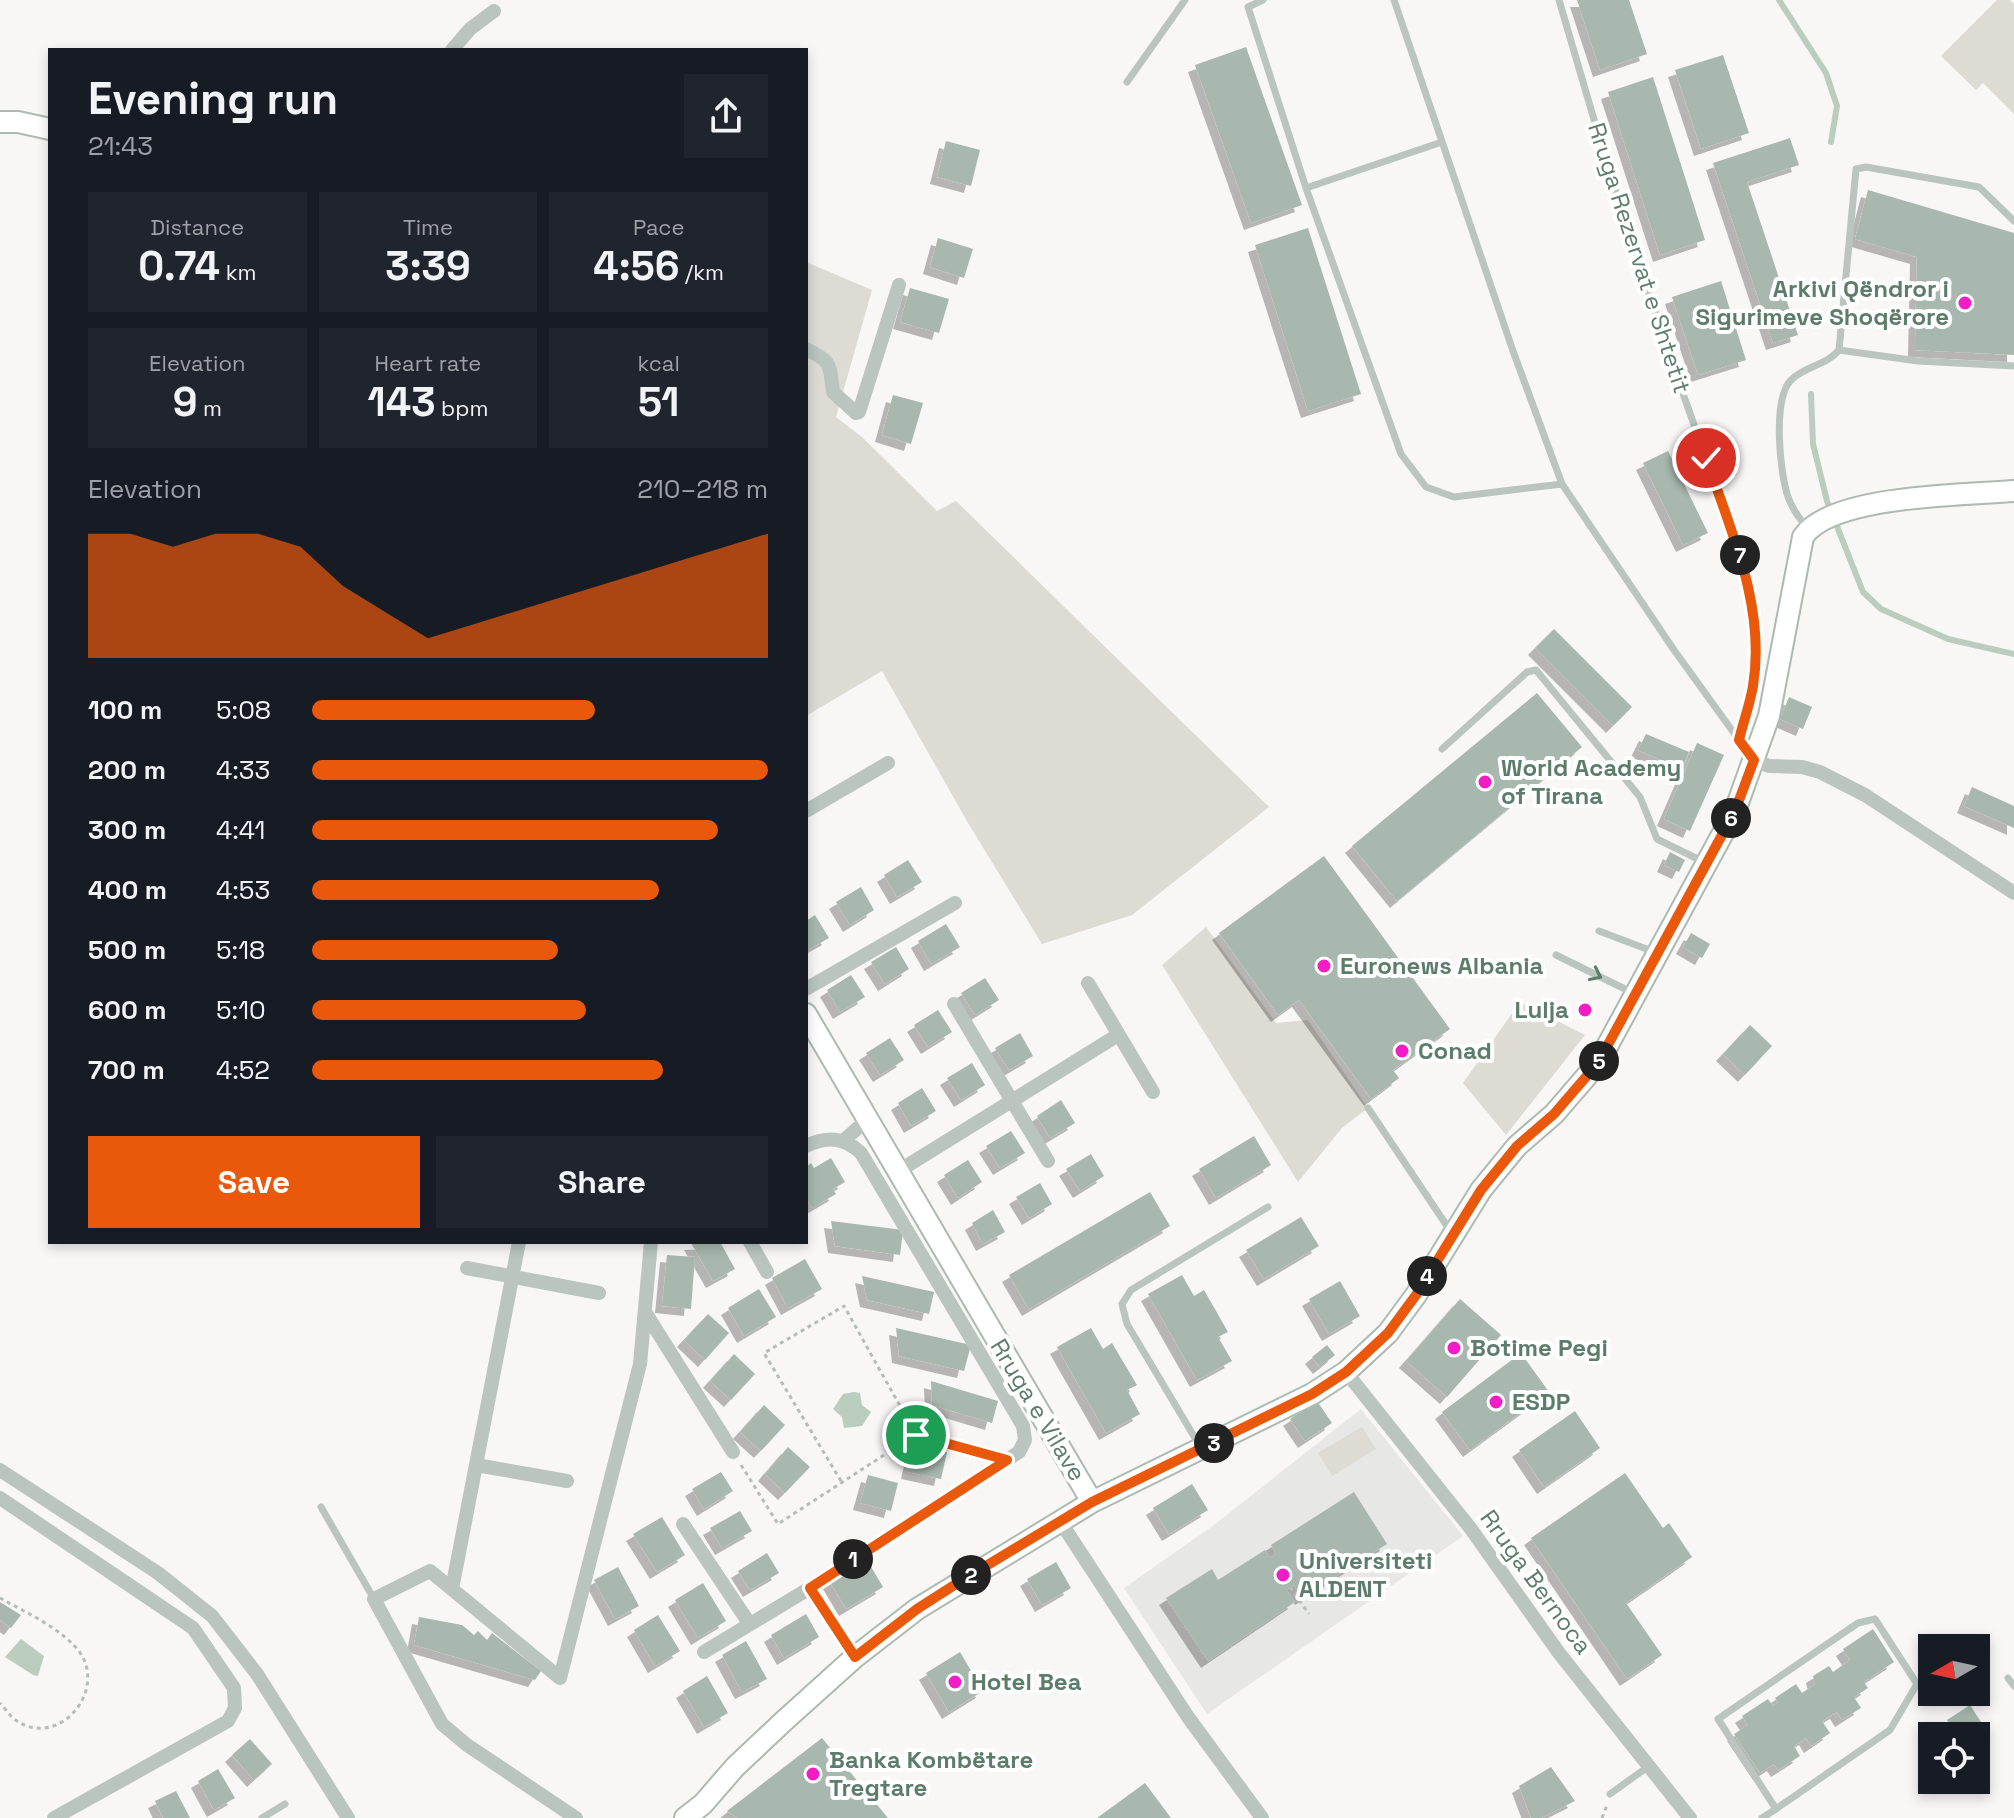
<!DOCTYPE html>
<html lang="en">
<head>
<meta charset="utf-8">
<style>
  :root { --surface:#171b24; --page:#20242c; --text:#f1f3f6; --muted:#9ea1a6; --accent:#ea580c }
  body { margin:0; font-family:"Space Grotesk",sans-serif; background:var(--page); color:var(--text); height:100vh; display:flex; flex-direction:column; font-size:30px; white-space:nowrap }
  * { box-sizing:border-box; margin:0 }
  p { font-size:26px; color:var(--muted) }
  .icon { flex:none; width:44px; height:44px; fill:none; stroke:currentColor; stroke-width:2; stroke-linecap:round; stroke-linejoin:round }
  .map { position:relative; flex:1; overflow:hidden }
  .panel { position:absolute; left:48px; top:48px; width:760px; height:1196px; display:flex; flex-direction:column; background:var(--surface); border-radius:0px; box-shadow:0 4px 12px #0003 }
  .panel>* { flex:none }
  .needle { width:52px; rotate:261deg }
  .buttons { position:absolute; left:1918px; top:1634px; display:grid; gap:16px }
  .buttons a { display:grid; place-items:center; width:72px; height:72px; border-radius:0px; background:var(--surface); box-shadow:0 4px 12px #0003; font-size:40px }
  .pin { position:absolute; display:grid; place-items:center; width:68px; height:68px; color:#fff; margin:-34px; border:4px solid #fff; border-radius:50%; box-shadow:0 2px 8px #0007 }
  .km { position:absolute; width:40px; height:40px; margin:-20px; border-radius:50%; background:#222; color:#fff; font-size:22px; line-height:40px; text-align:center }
  .round { display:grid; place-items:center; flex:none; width:84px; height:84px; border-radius:0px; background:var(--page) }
  .summary { display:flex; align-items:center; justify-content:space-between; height:136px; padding:0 40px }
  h1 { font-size:44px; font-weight:800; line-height:60px }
  .figures { display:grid; grid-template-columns:repeat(3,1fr); gap:12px; height:136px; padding:8px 40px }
  .figures div { display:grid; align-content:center; border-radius:0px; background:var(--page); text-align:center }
  .figures b { font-size:40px; font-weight:800 }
  .figures small { font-size:22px; font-weight:400 }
  .figures p { font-size:22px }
  .chart { height:224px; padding:16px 40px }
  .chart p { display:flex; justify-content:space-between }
  .chart svg { width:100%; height:144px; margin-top:8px; fill:var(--accent); opacity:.7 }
  .primary-button { display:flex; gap:16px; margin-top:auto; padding:16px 40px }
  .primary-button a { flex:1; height:92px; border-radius:0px; background:var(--accent); color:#fff; font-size:32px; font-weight:800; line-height:92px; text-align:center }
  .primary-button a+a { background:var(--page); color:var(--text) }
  ul { padding:0 40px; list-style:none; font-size:26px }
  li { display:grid; grid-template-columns:128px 96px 1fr; align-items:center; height:60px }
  li i { height:20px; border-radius:10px; background:var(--accent) }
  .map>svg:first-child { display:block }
</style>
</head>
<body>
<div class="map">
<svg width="2014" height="1818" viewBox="0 0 2014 1818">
  <defs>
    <filter id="shadow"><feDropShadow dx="-7" dy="7" stdDeviation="0" flood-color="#0004"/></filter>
  </defs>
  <rect width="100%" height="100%" fill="#f9f6f6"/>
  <path fill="#e7e7e5" d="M1361,1409L1463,1536L1207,1714L1124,1588L1214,1525Z"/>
  <path fill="#dedad4" d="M1997,0H2010L2014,4V114L1983,83L1976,90L1941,56Z
    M806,262L872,290L836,417L863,438L937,511L956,501L1269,807L1132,915L1042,944L968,823L882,671L806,716Z
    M1206,927L1276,1023L1308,1020L1368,1108L1342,1128L1298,1182L1162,965Z
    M1520,1002L1585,1035L1506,1135L1463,1083Z
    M1362,1427L1376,1449L1332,1476L1318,1453Z"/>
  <path fill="#bacdbf" d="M854,1392L860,1393L862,1405L871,1412L862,1426L844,1428L842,1417L833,1409L843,1394Z
    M21,1639L44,1656L38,1676L33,1675L5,1657Z"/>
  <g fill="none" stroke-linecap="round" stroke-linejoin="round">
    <path stroke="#bacdbf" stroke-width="6" d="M1779,0L1826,73L1837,106L1831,142
      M1811,394L1813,444L1827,501L1863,592L1881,609L1948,639L2014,654"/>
  </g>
  <path fill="#a8b8ae" filter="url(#shadow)" d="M1577,0H1629L1647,54L1600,70Z
    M1246,47L1302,205L1251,223L1195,65Z
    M1723,55L1749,133L1701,149L1675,70Z
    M1653,77L1705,240L1660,255L1608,92Z
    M1790,138L1799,165L1747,182L1798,335L1773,343L1713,163Z
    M946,141L980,150L971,186L937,177Z
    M1868,190L2014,233V355L1915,350L1917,257L1855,239Z
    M1308,228L1361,394L1308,411L1255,245Z
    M938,238L973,249L964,278L930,267Z
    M1721,281L1746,360L1698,375L1672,297Z
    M910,288L949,299L939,333L900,322Z
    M893,395L923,403L911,444L882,435Z
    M1668,451L1708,533L1683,545L1643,463Z
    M1554,629L1632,707L1613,726L1535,648Z
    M1537,693L1582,747L1397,901L1352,846Z
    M1789,697L1812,707L1803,729L1780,719Z
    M1646,734L1689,752L1682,769L1638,750Z
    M1697,743L1724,755L1690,831L1664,819Z
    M1972,787L2014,806V828L1964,806Z
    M1670,852L1685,860L1679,872L1664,865Z
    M1324,856L1450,1029L1393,1070L1399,1078L1371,1099L1299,1000L1278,1015L1219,933Z
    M908,860L922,882L897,897L884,875Z
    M861,887L874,910L850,925L836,902Z
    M815,915L829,938L806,951V921Z
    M946,924L960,947L931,964L918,941Z
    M1691,933L1710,944L1702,958L1683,947Z
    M896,947L909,969L885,984L871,962Z
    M851,975L865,997L840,1012L827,990Z
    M985,978L999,1000L975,1015L961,993Z
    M938,1010L952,1032L928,1047L914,1025Z
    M1750,1025L1772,1046L1745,1075L1723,1054Z
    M1020,1033L1033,1056L1009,1070L995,1048Z
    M890,1038L904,1060L880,1075L866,1053Z
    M972,1063L985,1085L961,1100L947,1078Z
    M922,1088L936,1111L911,1126L898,1103Z
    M1061,1100L1075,1123L1050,1138L1037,1116Z
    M1011,1131L1025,1153L1000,1168L986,1146Z
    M1254,1136L1271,1165L1216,1198L1199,1169Z
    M1091,1154L1104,1176L1080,1191L1066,1169Z
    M831,1158L845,1182L833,1189L836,1194L812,1208L808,1202L806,1204V1167L811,1163L814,1168Z
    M968,1160L982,1182L958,1198L944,1175Z
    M1040,1183L1052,1204L1029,1218L1016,1197Z
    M1150,1192L1170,1226L1029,1309L1009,1275Z
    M993,1210L1005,1232L983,1244L972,1223Z
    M1301,1217L1319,1246L1264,1279L1246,1250Z
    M831,1221L903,1230L900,1255L835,1246Z
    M720,1242L735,1269L713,1281L691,1243Z
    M667,1255L695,1257L691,1309L662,1306Z
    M805,1259L822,1289L788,1308L772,1278Z
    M1182,1275L1194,1296L1204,1290L1228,1332L1218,1337L1232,1361L1197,1380L1148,1294Z
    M862,1276L934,1292L929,1314L867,1300Z
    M1340,1281L1360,1316L1329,1334L1309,1299Z
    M759,1289L776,1317L744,1336L728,1308Z
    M1460,1299L1501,1335L1447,1397L1406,1361Z
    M708,1314L729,1333L705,1360L684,1340Z
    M896,1328L971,1345L964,1371L899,1356Z
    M1091,1328L1103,1349L1112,1343L1137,1385L1127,1390L1140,1414L1106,1433L1057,1347Z
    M1327,1345L1335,1355L1320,1367L1312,1357Z
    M1521,1353L1549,1392L1470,1450L1442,1412Z
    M734,1354L755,1374L731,1400L710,1381Z
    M931,1381L998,1401L992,1423L932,1405Z
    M1317,1401L1332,1423L1305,1441L1290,1419Z
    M764,1405L785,1425L761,1451L740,1432Z
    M1575,1411L1600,1448L1544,1487L1519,1450Z
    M914,1445L947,1452L941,1479L908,1472Z
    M788,1447L810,1467L785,1493L765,1474Z
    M721,1472L733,1491L704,1509L692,1489Z
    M1625,1473L1663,1528L1669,1523L1692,1557L1626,1603L1662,1655L1627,1679L1531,1538Z
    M868,1475L898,1483L891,1511L860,1503Z
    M1192,1484L1208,1510L1169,1534L1153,1508Z
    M1354,1492L1387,1544L1302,1598L1294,1585L1286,1590L1295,1602L1208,1661L1166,1598L1212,1569L1218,1580L1265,1550L1270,1558L1276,1554L1271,1545Z
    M740,1511L752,1531L722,1548L710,1528Z
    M662,1517L685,1555L657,1572L633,1534Z
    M767,1553L779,1573L750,1590L738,1571Z
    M867,1560L883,1587L846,1609L830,1582Z
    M1056,1562L1071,1588L1042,1605L1027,1579Z
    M618,1567L639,1606L615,1619L594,1580Z
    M703,1583L726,1621L698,1638L675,1600Z
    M0,1602L21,1615L11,1628L0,1620Z
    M806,1614L819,1637L784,1658L771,1635Z
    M658,1615L680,1651L655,1666L634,1630Z
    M419,1617L462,1625L474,1635L478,1631L487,1640L492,1633L541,1671L535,1680L414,1645Z
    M1873,1629L1894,1662L1864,1682L1868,1688L1854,1697L1861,1708L1842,1720L1837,1712L1822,1721L1830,1733L1811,1746L1806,1738L1794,1746L1800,1756L1778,1770L1774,1764L1760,1773L1734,1734L1748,1725L1742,1716L1768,1699L1773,1706L1778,1703L1775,1698L1796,1684L1802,1693L1815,1684L1813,1676L1829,1666L1833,1672L1850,1660L1843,1649Z
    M746,1641L767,1679L742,1692L722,1655Z
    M960,1652L983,1691L949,1712L926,1673Z
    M707,1676L728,1713L704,1727L683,1691Z
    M1970,1705L1985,1728L1973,1736H1958L1947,1720Z
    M822,1738L888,1818H738L727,1811Z
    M250,1739L272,1764L254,1780L232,1755Z
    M1551,1767L1575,1801L1541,1818H1531L1519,1786Z
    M218,1769L235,1798L214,1810L198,1781Z
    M1145,1783L1171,1818H1097Z
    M176,1791L190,1818H163L155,1801Z"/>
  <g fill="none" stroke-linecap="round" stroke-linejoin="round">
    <defs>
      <path id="secondary" d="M0,122H18L50,129
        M806,1014L1092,1502
        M685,1818L703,1804L735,1767L785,1720L855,1657L917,1609L1092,1502L1312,1394L1346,1372L1388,1333L1416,1295L1481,1190L1517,1146L1554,1114L1598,1063L1735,811L1769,716L1803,537C1830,495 1964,495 2014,491"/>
    </defs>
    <use href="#secondary" stroke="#acbab2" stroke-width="24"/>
    <path stroke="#b5bdb9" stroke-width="3" stroke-dasharray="4 4" stroke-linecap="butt" d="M741,1465L778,1524L901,1444
      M841,1481L764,1353L844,1306L909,1422
      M1290,1587L1309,1614
      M0,1598C25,1612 59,1627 78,1650C109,1689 60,1749 17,1721C10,1717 5,1708 0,1703
      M1602,1818L1607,1805"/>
    <path stroke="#b9c5be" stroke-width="7" d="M1263,0L1248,7L1306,188L1401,454L1426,487L1454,497L1562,484
      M1394,0L1513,351L1562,484L1674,650L1739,740
      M1559,0L1610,174L1670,357L1742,560L1752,602L1756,638L1753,686L1739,740L1752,756
      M1127,82L1185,0
      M1306,188L1442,142
      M1839,350L1918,361L2014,366
      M1808,528C1799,519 1793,510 1788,497C1780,473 1772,400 1791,380C1805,366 1827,365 1839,350L1856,169L1866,167L1979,187L2014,221
      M1442,749L1527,672L1536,670L1640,797L1657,839L1704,862
      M1599,931L1657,953
      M1556,955L1633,993
      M1368,1108L1451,1232
      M1201,1448L1127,1324L1122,1304L1131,1290L1268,1207
      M321,1507L374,1599
      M2008,1678L2014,1686
      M1610,1794L1649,1766
      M262,1818L285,1804
      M1762,1818L1776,1809L1890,1730L1917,1684L1875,1619L1858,1623L1718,1719L1776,1809"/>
    <path stroke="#b9c5be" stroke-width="14" d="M452,50L470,29L494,11
      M806,349C833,362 829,364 833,392L856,413L859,412L899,285
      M1754,760L1769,766L1802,767L1820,772L1865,795L2014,893
      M806,811L888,763
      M1088,983L1153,1092
      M806,989L955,903
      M954,1004L1048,1161
      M843,1141L868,1119
      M897,1172L1118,1035
      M750,1242L767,1272
      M467,1268L599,1293
      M645,1312L733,1452
      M1346,1372L1471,1529L1559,1653L1690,1818
      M916,1435L1007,1460
      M476,1465L567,1481
      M0,1470L158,1573L212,1616L257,1674L348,1818
      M0,1498L193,1628L234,1688L235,1708L228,1721L54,1818
      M1060,1521L1188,1717L1262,1818
      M683,1524L749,1623
      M810,1588L855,1657
      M452,1589L519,1242
      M704,1652L810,1588L1019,1452L1025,1440L1023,1426L861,1153C844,1137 827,1136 806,1146
      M576,1818L467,1745L442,1724L374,1599L430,1571L560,1678L640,1364L651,1242"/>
    <use href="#secondary" stroke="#fff" stroke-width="20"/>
  </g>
  <defs><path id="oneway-chevron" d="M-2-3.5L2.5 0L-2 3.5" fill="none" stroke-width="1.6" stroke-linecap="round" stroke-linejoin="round" transform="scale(2)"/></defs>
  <use stroke="#5d7d6b" href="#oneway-chevron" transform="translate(1596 975) rotate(26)"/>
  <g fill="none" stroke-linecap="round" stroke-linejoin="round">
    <defs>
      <path id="route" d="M916,1435L1007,1460L810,1588L855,1657L917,1609L956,1584L1092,1502L1312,1394L1346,1372L1388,1333L1416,1295L1481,1190L1517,1146L1554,1114L1598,1063L1735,811L1754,760L1739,740C1743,723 1750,704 1753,686C1766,607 1731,531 1706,458"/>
    </defs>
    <use href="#route" stroke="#fff" stroke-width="16"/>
    <use href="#route" stroke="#ea580c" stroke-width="10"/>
  </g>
  <g fill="#f21dc4" stroke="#fff" stroke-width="3">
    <circle cx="1965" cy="303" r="8"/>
    <circle cx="1485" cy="782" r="8"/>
    <circle cx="1324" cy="966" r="8"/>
    <circle cx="1585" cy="1010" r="8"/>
    <circle cx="1402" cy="1051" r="8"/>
    <circle cx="1454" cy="1348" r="8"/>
    <circle cx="1496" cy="1402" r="8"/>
    <circle cx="1283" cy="1575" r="8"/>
    <circle cx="955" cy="1682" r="8"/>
    <circle cx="813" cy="1774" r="8"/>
  </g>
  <g text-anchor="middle" stroke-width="8" stroke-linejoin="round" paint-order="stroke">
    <g font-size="24" fill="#5d7d6b" stroke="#fff">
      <text transform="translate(1639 258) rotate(72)" y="8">Rruga Rezervat e Shtetit</text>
      <text transform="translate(1038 1410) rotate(59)" y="8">Rruga e Vilave</text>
      <text transform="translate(1536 1582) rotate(54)" y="8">Rruga Bernoca</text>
    </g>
    <g font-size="24" font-weight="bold" fill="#5d7d6b" stroke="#fff" text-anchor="start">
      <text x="1949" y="297" text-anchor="end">Arkivi Qëndror i<tspan x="1949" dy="28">Sigurimeve Shoqërore</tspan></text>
      <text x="1501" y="776">World Academy<tspan x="1501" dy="28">of Tirana</tspan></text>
      <text x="1340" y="974">Euronews Albania</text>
      <text x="1569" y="1018" text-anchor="end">Lulja</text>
      <text x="1418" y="1059">Conad</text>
      <text x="1470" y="1356">Botime Pegi</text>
      <text x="1512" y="1410">ESDP</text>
      <text x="1299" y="1569">Universiteti<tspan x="1299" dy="28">ALDENT</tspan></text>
      <text x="971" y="1690">Hotel Bea</text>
      <text x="829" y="1768">Banka Kombëtare<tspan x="829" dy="28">Tregtare</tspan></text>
    </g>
  </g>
</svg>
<div class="buttons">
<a><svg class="needle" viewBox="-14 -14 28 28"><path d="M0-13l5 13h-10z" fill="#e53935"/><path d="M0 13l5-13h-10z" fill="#9ea1a6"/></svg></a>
<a><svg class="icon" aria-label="locate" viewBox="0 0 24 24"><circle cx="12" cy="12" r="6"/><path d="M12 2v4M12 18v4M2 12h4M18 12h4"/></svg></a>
</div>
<div class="pin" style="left:916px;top:1435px;background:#1e9e55"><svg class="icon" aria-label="arrive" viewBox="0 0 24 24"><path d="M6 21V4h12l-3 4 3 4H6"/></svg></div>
<div class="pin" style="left:1706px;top:458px;background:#d93025"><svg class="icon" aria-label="check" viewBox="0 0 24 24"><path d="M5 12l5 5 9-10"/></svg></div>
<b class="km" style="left:853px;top:1559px">1</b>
<b class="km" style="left:971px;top:1575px">2</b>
<b class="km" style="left:1214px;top:1443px">3</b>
<b class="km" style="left:1427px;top:1276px">4</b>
<b class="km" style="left:1599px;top:1061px">5</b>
<b class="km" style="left:1731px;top:818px">6</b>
<b class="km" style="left:1740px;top:555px">7</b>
<section class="panel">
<div class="summary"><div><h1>Evening run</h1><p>21:43</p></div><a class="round"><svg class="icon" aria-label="share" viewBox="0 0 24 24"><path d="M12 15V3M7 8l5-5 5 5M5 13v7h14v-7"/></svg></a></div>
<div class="figures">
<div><p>Distance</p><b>0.74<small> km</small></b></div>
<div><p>Time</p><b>3:39</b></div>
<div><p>Pace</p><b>4:56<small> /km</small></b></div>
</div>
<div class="figures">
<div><p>Elevation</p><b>9<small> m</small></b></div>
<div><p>Heart rate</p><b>143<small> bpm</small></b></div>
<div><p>kcal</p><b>51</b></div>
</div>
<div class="chart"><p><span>Elevation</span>210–218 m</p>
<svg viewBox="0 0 160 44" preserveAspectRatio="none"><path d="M0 44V6L10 6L20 10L30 6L40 6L50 10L60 22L70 30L80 38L90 34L100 30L110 26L120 22L130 18L140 14L150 10L160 6V44z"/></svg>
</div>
<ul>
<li><b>100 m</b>5:08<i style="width:62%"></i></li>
<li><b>200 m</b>4:33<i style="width:100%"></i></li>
<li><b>300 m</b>4:41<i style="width:89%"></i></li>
<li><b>400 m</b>4:53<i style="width:76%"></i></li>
<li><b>500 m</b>5:18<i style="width:54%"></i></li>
<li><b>600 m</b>5:10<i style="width:60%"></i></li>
<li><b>700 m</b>4:52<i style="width:77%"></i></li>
</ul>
<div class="primary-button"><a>Save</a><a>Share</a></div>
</section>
</div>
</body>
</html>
